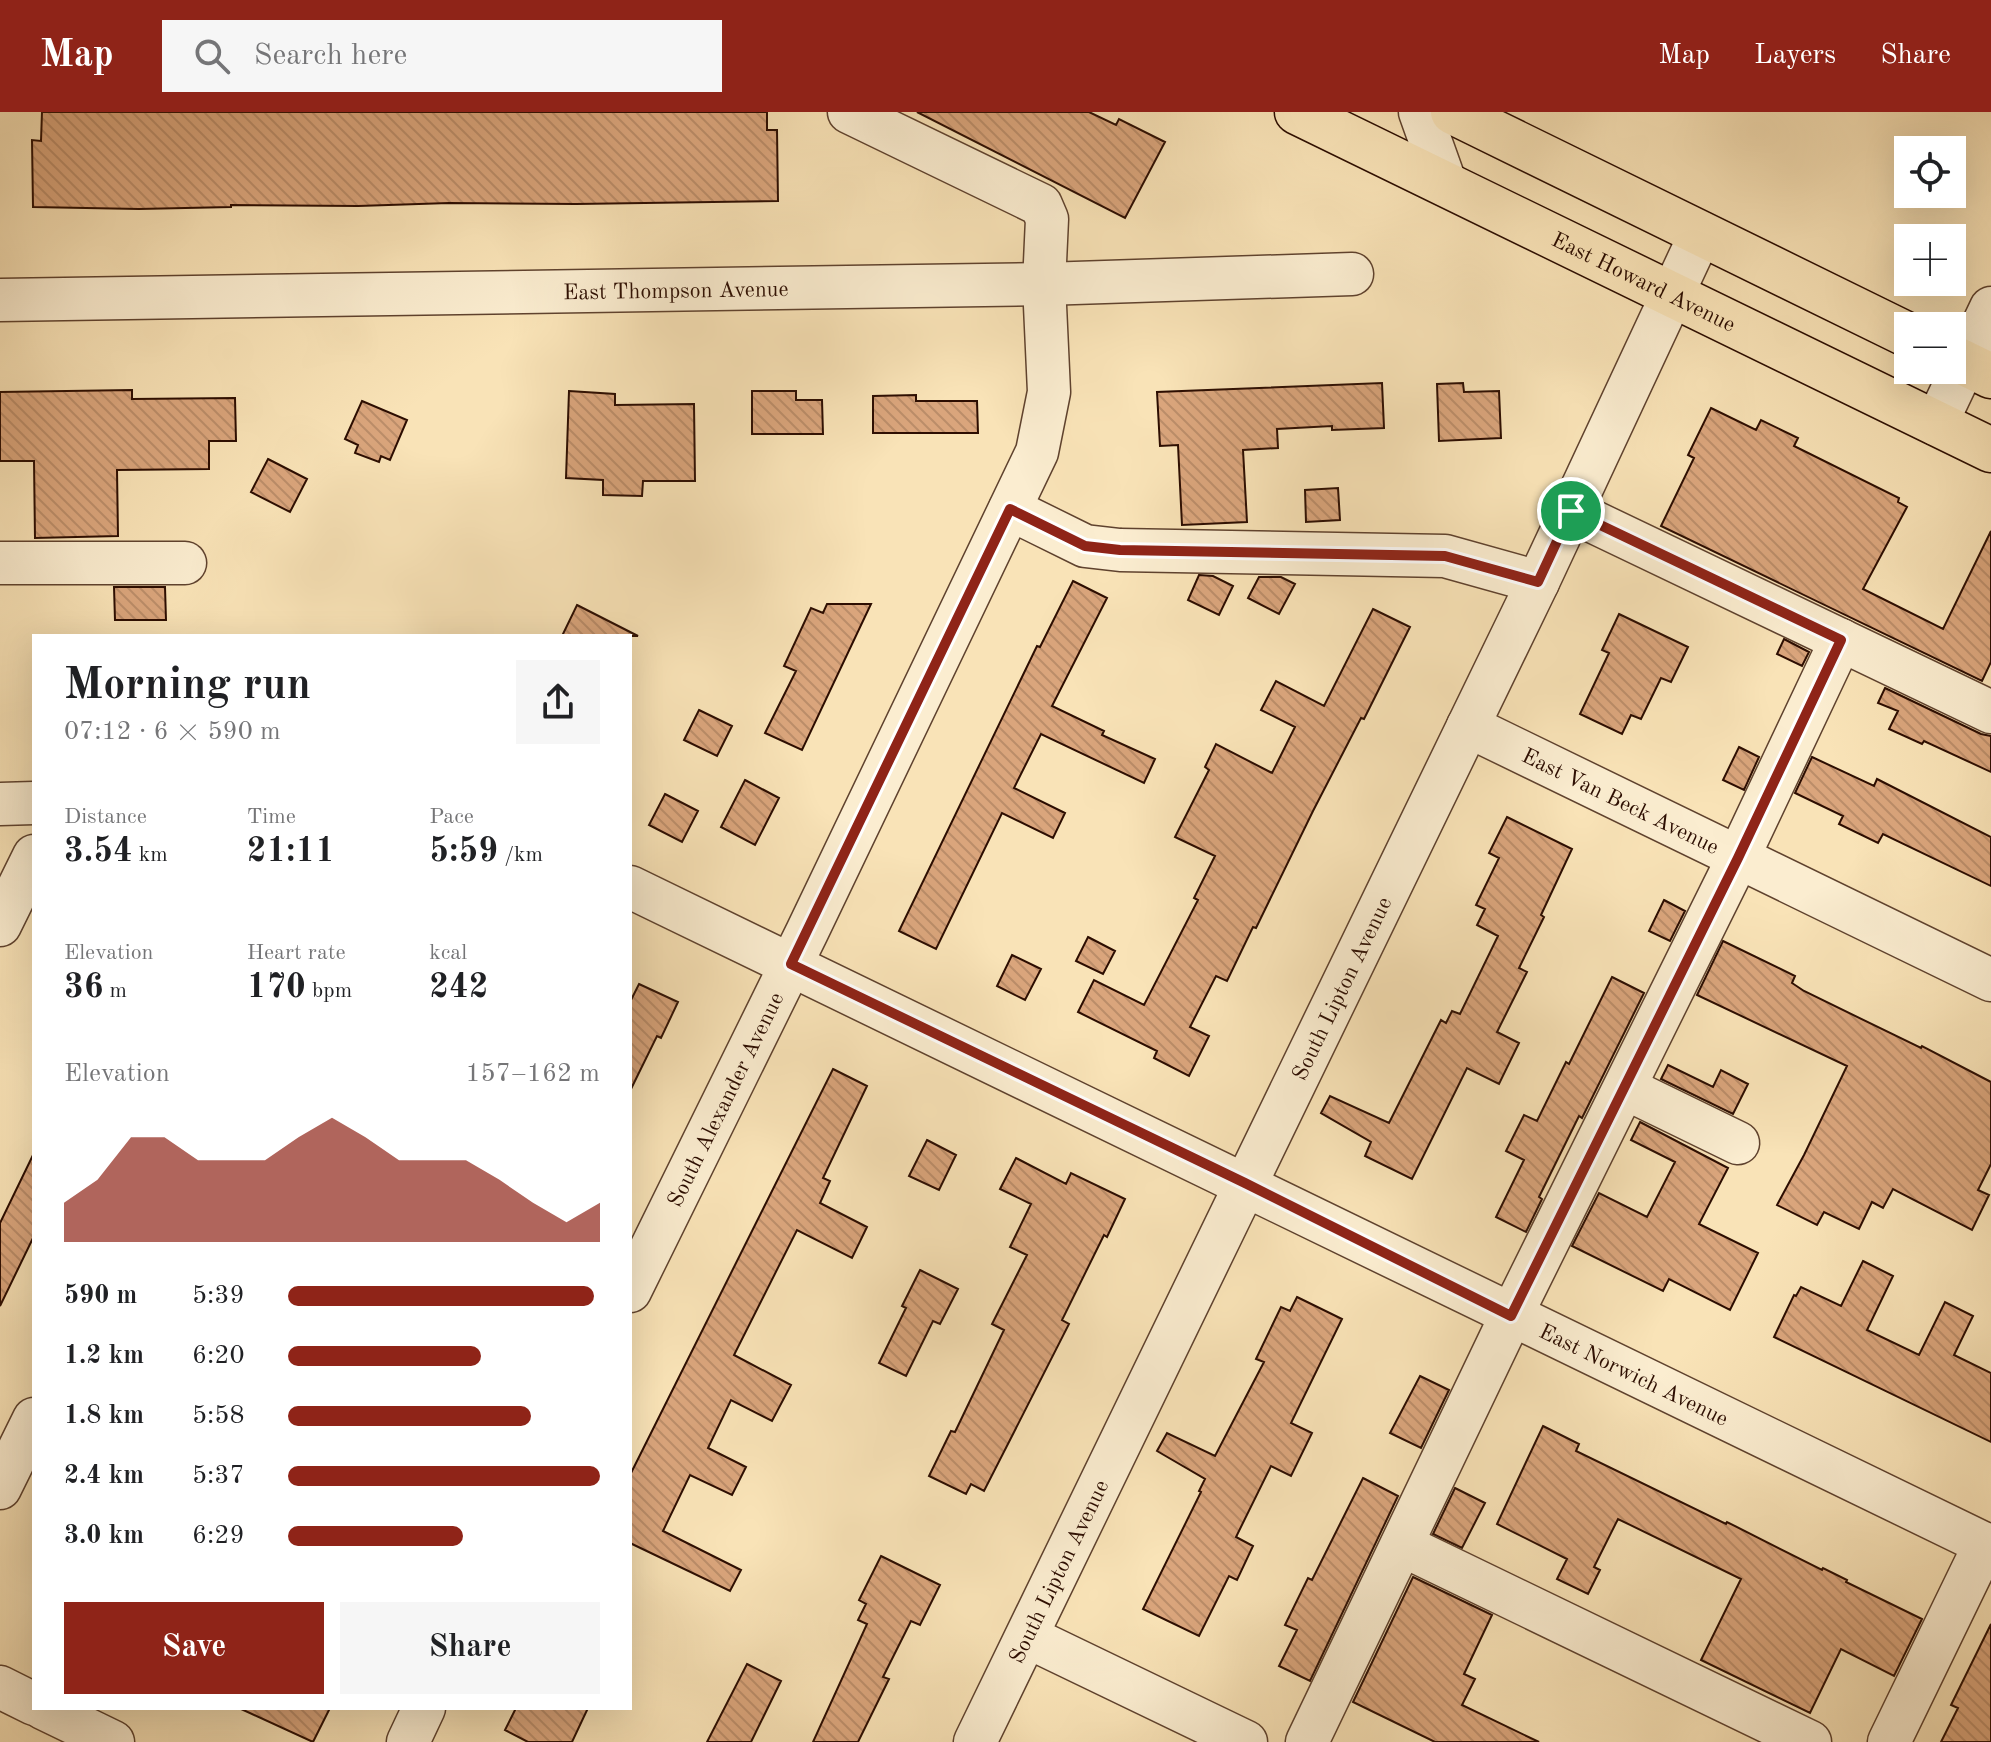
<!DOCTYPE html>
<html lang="en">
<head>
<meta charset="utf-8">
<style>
  :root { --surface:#fff; --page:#f6f6f6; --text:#202124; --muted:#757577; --accent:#8f2418 }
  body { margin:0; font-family:"Old Standard TT",serif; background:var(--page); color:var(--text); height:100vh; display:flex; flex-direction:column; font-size:30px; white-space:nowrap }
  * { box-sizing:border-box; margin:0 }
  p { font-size:26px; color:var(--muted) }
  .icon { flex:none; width:44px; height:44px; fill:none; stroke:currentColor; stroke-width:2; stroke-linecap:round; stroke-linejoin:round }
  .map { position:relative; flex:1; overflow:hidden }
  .details { position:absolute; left:32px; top:522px; width:600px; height:1076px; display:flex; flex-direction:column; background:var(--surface); border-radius:0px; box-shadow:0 8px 32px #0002 }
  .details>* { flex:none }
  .tools { position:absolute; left:1894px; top:24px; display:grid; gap:16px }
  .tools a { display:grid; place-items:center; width:72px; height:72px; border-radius:0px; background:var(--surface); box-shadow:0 8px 32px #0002; font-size:40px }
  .pin { position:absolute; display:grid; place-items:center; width:68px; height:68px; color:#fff; margin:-34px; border:4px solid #fff; border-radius:50%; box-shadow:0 2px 8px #0007 }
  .round { display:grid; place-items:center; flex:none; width:84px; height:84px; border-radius:0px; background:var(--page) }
  .summary { display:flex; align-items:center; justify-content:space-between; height:136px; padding:0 32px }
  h1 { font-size:44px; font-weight:800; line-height:60px }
  .figures { display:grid; grid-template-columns:repeat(3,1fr); gap:12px; height:136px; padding:8px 32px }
  .figures div { display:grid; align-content:center }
  .figures b { font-size:34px; font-weight:800 }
  .figures small { font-size:22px; font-weight:400 }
  .figures p { font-size:22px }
  .chart { height:224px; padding:16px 32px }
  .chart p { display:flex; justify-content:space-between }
  .chart svg { width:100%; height:144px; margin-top:8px; fill:var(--accent); opacity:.7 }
  .cta { display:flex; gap:16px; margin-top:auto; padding:16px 32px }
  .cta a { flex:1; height:92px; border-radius:0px; background:var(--accent); color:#fff; font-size:32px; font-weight:800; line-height:92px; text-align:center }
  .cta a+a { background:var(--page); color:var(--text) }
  ul { padding:0 32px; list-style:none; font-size:26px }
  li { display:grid; grid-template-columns:128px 96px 1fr; align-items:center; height:60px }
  li i { height:20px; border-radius:10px; background:var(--accent) }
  header { display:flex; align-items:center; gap:48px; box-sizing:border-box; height:112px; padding:0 40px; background:var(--accent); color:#fff }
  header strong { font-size:38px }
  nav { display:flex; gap:44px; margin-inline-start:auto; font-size:28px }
  .search { width:560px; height:72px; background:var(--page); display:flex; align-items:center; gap:20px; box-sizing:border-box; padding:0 28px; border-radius:0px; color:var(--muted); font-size:30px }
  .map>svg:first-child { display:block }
</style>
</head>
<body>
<header>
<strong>Map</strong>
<div class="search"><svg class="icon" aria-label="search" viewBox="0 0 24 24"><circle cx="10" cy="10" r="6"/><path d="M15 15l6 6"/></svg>Search here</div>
<nav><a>Map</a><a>Layers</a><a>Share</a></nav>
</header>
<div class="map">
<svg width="1991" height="1630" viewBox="0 0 1991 1630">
  <defs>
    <pattern id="building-back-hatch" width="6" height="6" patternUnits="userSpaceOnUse" patternTransform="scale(2)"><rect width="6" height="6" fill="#daa57c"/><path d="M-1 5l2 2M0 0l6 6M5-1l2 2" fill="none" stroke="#bb8d69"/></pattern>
  </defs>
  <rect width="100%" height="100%" fill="#f9e3b7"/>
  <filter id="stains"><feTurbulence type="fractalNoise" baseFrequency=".0025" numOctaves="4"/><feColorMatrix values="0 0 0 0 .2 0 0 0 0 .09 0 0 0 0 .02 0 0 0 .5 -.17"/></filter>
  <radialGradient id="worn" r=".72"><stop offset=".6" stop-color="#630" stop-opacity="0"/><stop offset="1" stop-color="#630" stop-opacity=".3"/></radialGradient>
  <path fill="url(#building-back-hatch)" stroke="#2c0d01" stroke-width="2" d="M42,0H767V18H777L778,89L576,92L449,91L358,94L231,93V95L139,97L33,95L32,28L41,29Z
    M917,0H1089L1116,13L1119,7L1165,30L1125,106Z
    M1382,271L1384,316L1332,318V314L1277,317L1278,336L1243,338L1247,410L1182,413L1178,333L1160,334L1157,280Z
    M1463,271L1464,280L1499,279L1501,326L1439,329L1437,272Z
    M132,278V287L235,286L236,329H209V357L117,358L118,424L35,426L34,349H0V280Z
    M569,279L615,282V293L694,292L695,369H643L642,384L603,383V368L566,366Z
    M752,279H796V288H822L823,322H752Z
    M916,283V289H977L978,321H873V284Z
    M362,289L407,308L390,348L381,344L379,350L355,341L358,333L345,327Z
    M1711,296L1756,318L1761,308L1798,326L1794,334L1899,386L1898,390L1907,395L1863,477L1943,517L1991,419V550L1982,569L1661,414L1694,346L1688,343Z
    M268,347L307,367L290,400L251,380Z
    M1338,376L1340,408L1306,410L1305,378Z
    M1199,463L1213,464L1233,474L1219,503L1188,488Z
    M1259,465H1281L1295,472L1279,502L1248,486Z
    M1073,469L1107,486L1052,594L1104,619L1102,623L1155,647L1144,671L1041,622L1014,676L1065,701L1053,726L1002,701L936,837L899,819L1037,534L1040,535Z
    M114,475H165L166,508H115Z
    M827,492H871L802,638L765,621L796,559L784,554L811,496L823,501Z
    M577,493L638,524H562Z
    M1373,497L1410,515L1364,607L1361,606L1313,699L1256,816L1253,815L1227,869L1216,864L1190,915L1209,924L1189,964L1154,946L1157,939L1078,900L1094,868L1144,893L1198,788L1194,786L1215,744L1175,725L1209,658L1205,655L1216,632L1272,661L1295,615L1261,598L1276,569L1324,594Z
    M1619,502L1688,535L1671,570L1661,566L1641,607L1631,603L1622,622L1580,602L1609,541L1602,538Z
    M1784,527L1809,540L1802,554L1777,542Z
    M1885,576L1981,622L1991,624V660L1924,629L1922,632L1889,617L1898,599L1878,591Z
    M699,598L732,614L717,644L684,628Z
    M1739,635L1759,645L1744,678L1723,668Z
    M1812,645L1874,674L1877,667L1991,725V774L1883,722L1878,731L1839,712L1843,704L1795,681Z
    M745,668L779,686L755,733L721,715Z
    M665,682L698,699L682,730L649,713Z
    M1507,705L1572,737L1541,803L1544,805L1519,856L1527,860L1497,920L1519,931L1499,972L1467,956L1412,1067L1365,1044L1371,1030L1321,1001L1330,984L1389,1011L1441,908L1446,911L1452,899L1460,902L1498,824L1477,813L1485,797L1476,793L1499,746L1489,741Z
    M1664,788L1685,799L1670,829L1649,819Z
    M1088,825L1115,839L1103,862L1076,849Z
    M1723,829L1795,864L1792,871L1804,879L1921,936L1922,934L1991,970V1052L1978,1078L1989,1083L1972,1118L1893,1077L1883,1096L1872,1090L1859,1117L1824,1100L1817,1113L1777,1093L1804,1043L1847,954L1697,883Z
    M1012,843L1041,857L1025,888L997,874Z
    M1612,865L1644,881L1582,1006L1579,1004L1539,1085L1542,1087L1526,1120L1496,1105L1524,1048L1506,1039L1524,1003L1537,1009L1566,950L1569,952Z
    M639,872L678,890L661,926L657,924L630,979V890Z
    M1668,953L1713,975L1721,958L1748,972L1733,1002L1661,967Z
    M833,957L867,974L823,1066L830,1069L820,1091L867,1115L852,1146L797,1118L734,1243L791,1273L772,1309L731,1288L708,1336L746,1355L732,1383L690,1363L663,1419L741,1458L730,1479L630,1431V1363Z
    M1640,1010L1728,1056L1699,1112L1758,1141L1730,1198L1669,1167L1663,1179L1572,1134L1599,1081L1647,1105L1675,1050L1631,1028Z
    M927,1028L956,1043L939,1078L909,1064Z
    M34,1041V1124L0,1194V1111Z
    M1016,1046L1066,1072L1071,1061L1125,1087L1107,1125L1104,1123L1062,1208L1069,1212L984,1379L971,1372L966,1382L929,1364L951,1319L955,1320L1004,1218L992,1212L1027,1143L1010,1135L1031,1092L1000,1077Z
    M1863,1149L1893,1164L1867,1218L1919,1243L1945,1190L1973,1204L1954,1243L1991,1261V1330L1774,1225L1794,1183L1796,1184L1801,1175L1841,1194Z
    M920,1158L958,1177L940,1212L933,1209L906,1264L879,1251L906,1196L902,1194Z
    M1297,1185L1342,1207L1291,1311L1312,1321L1291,1364L1271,1354L1236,1425L1253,1434L1237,1468L1229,1464L1199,1524L1143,1497L1201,1380L1199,1379L1205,1367L1157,1339L1167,1321L1215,1344L1264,1250L1256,1247L1281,1195L1290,1199Z
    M1420,1264L1449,1278L1421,1336L1390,1321Z
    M1543,1314L1579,1332L1576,1339L1726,1412L1727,1410L1822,1458L1823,1456L1847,1468L1846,1470L1922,1507L1894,1564L1841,1537L1810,1601L1701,1548L1741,1467L1618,1407L1594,1455L1600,1458L1588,1482L1557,1467L1567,1447L1497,1412Z
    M1363,1366L1398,1384L1310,1569L1279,1554L1297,1518L1285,1513L1308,1466L1312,1468Z
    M1455,1376L1485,1391L1462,1436L1433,1422Z
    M881,1444L940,1473L920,1513L911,1509L883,1565L889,1567L858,1630H813L867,1512L858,1508L866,1492L859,1488Z
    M1413,1465L1492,1503L1464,1562L1475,1567L1462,1593L1539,1630H1435L1353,1590Z
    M1991,1512V1630H1941L1958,1596L1951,1593Z
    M747,1552L781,1569L751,1630H707Z
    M239,1596H330L313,1630Z
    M516,1596H588L572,1630H528L505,1618Z"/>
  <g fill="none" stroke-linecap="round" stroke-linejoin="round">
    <defs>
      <g id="minor">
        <path d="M1420,0L1446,73"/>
        <path id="s1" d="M0,188L1044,172L1352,162"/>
        <path d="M1936,312L1991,196"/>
        <path d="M1010,397L1085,434L1120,438L1445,444L1538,470"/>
        <path d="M1571,399L1991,600"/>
        <path d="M0,451H185"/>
        <path id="s2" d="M1468,614L1991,868"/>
        <path d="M0,692L34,691"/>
        <path id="s3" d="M630,775L1991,1435"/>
        <path d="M0,813L34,744"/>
        <path d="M1625,976L1738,1031"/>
        <path id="s4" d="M630,1179L807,820L1037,340L1049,280L1044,172L1047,107L1041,93L849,0"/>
        <path d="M0,1376L34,1307"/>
        <path d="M1402,1433L1810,1630"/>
        <path d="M1028,1525L1246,1630"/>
        <path d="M0,1575L34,1592"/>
        <path d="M43,1596L113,1630"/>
        <path d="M408,1630L424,1596"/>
        <path id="s5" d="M975,1630L1538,470L1701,121"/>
        <path d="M1307,1630L1511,1204L1738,746L1841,528"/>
        <path d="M1889,1630L1985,1432"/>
      </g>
      <g id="major">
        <path id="s6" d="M1297,0L1991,338"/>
        <path d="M1453,0L1908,223"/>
        <path d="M1952,245L1991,264"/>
      </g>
    </defs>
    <use href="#minor" stroke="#5f422e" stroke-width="45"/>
    <use href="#major" stroke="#2c0d01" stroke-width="47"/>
    <use href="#minor" stroke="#fbedd0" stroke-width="42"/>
    <use href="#major" stroke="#f9e3b7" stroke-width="44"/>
  </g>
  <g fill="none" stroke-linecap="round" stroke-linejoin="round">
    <defs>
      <path id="route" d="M1010,397L1085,434L1120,438L1445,444L1538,470L1571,399L1841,528L1738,746L1511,1204L1245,1071L791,852Z"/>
    </defs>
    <use href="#route" stroke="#fff" stroke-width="16"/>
    <use href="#route" stroke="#8f2418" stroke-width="10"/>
  </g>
  <g text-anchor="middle" stroke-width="7" stroke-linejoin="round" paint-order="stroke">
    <g font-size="22" fill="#2c0d01" stroke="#fbedd0">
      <text dy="8" stroke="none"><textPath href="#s6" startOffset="386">East Howard Avenue</textPath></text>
      <text dy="8" stroke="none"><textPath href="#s1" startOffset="676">East Thompson Avenue</textPath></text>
      <text dy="8" stroke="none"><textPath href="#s2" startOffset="170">East Van Beck Avenue</textPath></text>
      <text dy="8" stroke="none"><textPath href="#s5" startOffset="838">South Lipton Avenue</textPath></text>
      <text dy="8" stroke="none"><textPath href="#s4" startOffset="214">South Alexander Avenue</textPath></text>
      <text dy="8" stroke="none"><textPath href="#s3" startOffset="1116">East Norwich Avenue</textPath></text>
      <text dy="8" stroke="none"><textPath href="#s5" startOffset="190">South Lipton Avenue</textPath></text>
    </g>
  </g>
  <rect width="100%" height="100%" filter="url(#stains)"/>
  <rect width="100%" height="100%" fill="url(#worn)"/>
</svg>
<div class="tools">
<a><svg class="icon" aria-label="locate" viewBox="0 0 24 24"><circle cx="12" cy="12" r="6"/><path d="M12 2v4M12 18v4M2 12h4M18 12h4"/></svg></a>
<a>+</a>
<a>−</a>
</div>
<div class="pin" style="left:1571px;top:399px;background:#1e9e55"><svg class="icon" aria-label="arrive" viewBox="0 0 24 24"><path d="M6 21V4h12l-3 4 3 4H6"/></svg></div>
<section class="details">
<div class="summary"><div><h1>Morning run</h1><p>07:12 · 6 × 590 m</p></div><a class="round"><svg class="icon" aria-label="share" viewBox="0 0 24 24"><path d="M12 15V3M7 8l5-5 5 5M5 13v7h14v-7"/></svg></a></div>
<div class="figures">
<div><p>Distance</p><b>3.54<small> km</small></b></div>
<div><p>Time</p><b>21:11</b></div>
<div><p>Pace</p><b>5:59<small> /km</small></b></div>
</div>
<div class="figures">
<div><p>Elevation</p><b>36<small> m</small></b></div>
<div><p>Heart rate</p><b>170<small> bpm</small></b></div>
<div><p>kcal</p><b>242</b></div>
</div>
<div class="chart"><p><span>Elevation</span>157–162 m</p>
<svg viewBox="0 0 160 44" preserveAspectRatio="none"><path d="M0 44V32L10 25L20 12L30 12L40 19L50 19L60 19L70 12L80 6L90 12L100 19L110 19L120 19L130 25L140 32L150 38L160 32V44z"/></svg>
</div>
<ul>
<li><b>590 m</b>5:39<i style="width:98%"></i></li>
<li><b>1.2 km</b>6:20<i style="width:62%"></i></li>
<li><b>1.8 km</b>5:58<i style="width:78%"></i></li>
<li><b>2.4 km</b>5:37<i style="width:100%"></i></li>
<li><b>3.0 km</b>6:29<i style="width:56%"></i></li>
</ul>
<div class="cta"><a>Save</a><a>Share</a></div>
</section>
</div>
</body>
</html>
